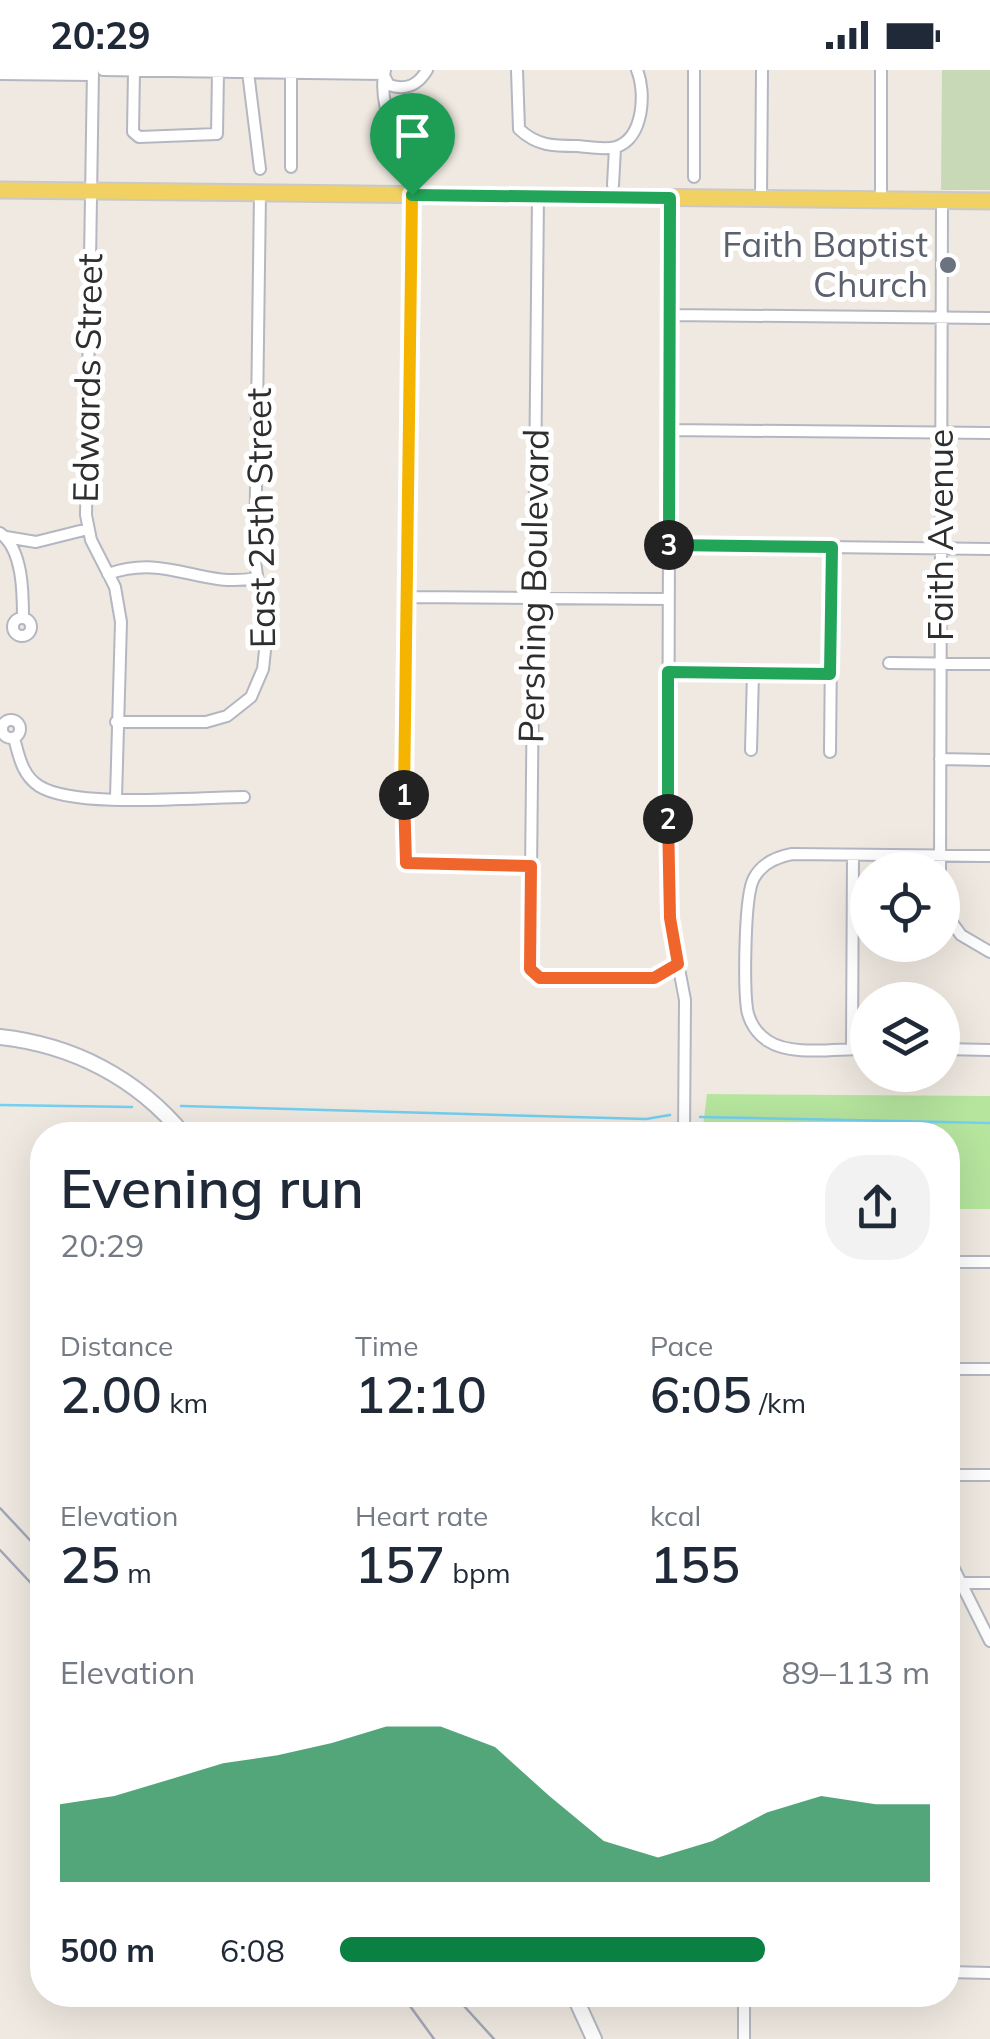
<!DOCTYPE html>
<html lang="en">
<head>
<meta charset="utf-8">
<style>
  :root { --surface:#fff; --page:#f2f2f3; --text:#1f2937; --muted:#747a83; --accent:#0b8043 }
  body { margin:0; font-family:Mulish,sans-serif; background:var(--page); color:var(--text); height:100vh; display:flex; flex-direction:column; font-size:38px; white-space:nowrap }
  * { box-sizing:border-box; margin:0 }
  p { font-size:32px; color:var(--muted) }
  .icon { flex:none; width:55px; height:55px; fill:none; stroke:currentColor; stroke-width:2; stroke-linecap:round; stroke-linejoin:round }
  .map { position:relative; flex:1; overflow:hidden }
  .drawer { position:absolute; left:30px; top:1052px; width:930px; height:885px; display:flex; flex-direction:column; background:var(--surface); border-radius:40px; box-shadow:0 10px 40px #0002 }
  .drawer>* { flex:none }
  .buttons { position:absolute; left:850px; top:782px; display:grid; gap:20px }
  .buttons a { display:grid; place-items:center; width:110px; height:110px; border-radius:50%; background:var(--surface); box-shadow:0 10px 40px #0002; font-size:50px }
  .pin { position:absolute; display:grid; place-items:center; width:85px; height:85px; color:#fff; margin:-102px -42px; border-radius:50% 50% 50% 0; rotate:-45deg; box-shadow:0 0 10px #0007 }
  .pin .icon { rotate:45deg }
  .km { position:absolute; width:50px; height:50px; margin:-25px; border-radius:50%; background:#222; color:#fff; font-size:28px; line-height:50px; text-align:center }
  .round { display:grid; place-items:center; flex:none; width:105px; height:105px; border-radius:40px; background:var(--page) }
  .headline { display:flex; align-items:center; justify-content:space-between; height:170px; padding:0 30px }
  h1 { font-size:55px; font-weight:600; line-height:75px }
  .stats { display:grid; grid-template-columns:repeat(3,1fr); gap:15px; height:170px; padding:10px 30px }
  .stats div { display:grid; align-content:center }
  .stats b { font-size:50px; font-weight:600 }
  .stats small { font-size:28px; font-weight:400 }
  .stats p { font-size:28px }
  .chart { height:280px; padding:20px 30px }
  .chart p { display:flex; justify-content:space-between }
  .chart svg { width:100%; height:180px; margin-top:10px; fill:var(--accent); opacity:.7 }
  ul { padding:0 30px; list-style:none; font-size:32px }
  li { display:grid; grid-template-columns:160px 120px 1fr; align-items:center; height:75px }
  li i { height:25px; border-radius:12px; background:var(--accent) }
  .status { display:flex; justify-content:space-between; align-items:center; height:70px; padding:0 50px; background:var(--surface); direction:ltr }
  .status svg { height:28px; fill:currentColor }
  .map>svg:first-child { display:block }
</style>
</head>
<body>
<div class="status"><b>20:29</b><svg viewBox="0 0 49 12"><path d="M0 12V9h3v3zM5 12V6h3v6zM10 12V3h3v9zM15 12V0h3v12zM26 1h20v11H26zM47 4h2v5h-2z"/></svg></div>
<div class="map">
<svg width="990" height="1969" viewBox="0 0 990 1969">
  <rect width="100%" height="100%" fill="#efe9e1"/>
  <path fill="#b6e59e" d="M707,1024L990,1026V1139H948V1065H702Z"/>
  <path fill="#c8d9b8" d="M942,0H990V120H941Z"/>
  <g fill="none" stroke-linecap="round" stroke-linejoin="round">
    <path stroke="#75cff0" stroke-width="2.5" d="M0,1035L132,1037
      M181,1036L646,1049L670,1045
      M700,1047L990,1053"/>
    <defs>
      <path id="street" d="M93,0L86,445L91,470L115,517L121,552L116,728
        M103,0L383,4L389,15C407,21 418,15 427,0
        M385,0C375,40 408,85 412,125L403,790L409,794L531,797
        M517,0L519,59C537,76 553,76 577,76C588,77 605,80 616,77C644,68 646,22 637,0
        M134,1L133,62L139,67L217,64L218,2
        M248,2L260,99
        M0,4L93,5
        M291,97V4
        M694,107V0
        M613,115L615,78
        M538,127L530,899L540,908L645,909L661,907L678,894
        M670,128L668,800L672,862L685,930L684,1065
        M761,129L762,0
        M881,130V0
        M670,245L990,248
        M669,360L990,363
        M0,463C23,479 23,523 23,548
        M6,467L36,472L88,459
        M669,475L990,479
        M108,504C168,483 200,519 256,508
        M405,527L668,529
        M13 557a9 9 0 1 1 18 0a9 9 0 1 1-18 0Z
        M889,593L990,594
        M668,602L831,604
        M2 659a9 9 0 1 1 18 0a9 9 0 1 1-18 0Z
        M116,652H206L227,646L251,627L263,599L266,571L255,491L260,123
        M14,668C19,686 22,705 39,716C75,739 198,727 244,727
        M751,680L753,603
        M830,682L832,477
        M940,689L990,690
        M940,800L942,131
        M942,839L961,865L990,882
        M852,978L853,785
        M868,979C839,978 792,987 768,971C757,964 749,952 747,939C744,916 744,825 754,808C762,793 776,787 792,784L990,786
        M942,979L990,980
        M948,1192H990
        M948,1299H990
        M948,1405H990
        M948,1487L990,1571
        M961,1513H990
        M948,1902L990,1903
        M744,1969V1925"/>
      <path id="secondary" d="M0,967C73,975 137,1008 184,1065
        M574,1925L594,1969"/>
      <path id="primary" d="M0,120L990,131"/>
    </defs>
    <use href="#street" stroke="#b4b7c1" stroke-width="14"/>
    <use href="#secondary" stroke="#b4b7c1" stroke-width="18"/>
    <use href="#primary" stroke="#c9c9c9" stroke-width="19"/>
    <use href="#street" stroke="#fff" stroke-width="10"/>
    <use href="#secondary" stroke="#fff" stroke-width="14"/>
    <use href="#primary" stroke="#f2d163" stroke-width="15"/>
    <path stroke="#a3a6b8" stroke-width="2.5" d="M0,1438L42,1483
      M0,1480L42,1525
      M402,1925L434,1969
      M454,1925L494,1969"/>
  </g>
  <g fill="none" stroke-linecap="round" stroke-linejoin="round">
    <defs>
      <path id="split-1" d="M404,725L412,125"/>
      <path id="split-2" d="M404,725L406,793L531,796L530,899L540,908H654L678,894L670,848L668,749"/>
      <path id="split-3" d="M668,749V602L830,604L832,477L669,475"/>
      <path id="split-4" d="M412,125L670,128L669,475"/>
    </defs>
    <use href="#split-1" stroke="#fff" stroke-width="20"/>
    <use href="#split-2" stroke="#fff" stroke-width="20"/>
    <use href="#split-3" stroke="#fff" stroke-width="20"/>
    <use href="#split-4" stroke="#fff" stroke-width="20"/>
    <use href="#split-1" stroke="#f5b400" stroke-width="12"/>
    <use href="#split-2" stroke="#f0652b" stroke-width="12"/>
    <use href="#split-3" stroke="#22a559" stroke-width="12"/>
    <use href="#split-4" stroke="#22a559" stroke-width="12"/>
  </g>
  <circle fill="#6b7280" stroke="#fff" stroke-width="4" cx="948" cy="195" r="10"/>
  <g text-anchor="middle" stroke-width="10" stroke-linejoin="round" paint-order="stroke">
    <g font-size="35" fill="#5b616d" stroke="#fff" text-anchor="end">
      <text x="928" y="187">Faith Baptist<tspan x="928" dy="40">Church</tspan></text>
    </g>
    <g font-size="35" fill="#2e2e2e" stroke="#fff">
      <text transform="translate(88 308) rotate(-89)" y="12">Edwards Street</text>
      <text transform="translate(261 448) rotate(-91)" y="12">East 25th Street</text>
      <text transform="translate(941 465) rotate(-90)" y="12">Faith Avenue</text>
      <text transform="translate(534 516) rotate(-89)" y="12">Pershing Boulevard</text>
    </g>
  </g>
</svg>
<div class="buttons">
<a><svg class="icon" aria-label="locate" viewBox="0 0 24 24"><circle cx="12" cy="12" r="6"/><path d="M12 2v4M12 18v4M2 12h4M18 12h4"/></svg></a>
<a><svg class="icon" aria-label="layers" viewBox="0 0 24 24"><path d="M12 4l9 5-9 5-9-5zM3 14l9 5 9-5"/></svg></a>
</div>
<div class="pin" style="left:412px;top:125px;background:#1e9e55"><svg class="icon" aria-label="arrive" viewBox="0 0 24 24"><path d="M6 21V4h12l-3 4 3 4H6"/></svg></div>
<b class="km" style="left:404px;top:725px">1</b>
<b class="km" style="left:668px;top:749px">2</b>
<b class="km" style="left:669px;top:475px">3</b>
<section class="drawer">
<div class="headline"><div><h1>Evening run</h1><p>20:29</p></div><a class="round"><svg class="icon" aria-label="share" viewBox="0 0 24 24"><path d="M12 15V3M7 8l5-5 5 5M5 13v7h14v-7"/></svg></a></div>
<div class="stats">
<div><p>Distance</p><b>2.00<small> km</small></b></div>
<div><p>Time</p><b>12:10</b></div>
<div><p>Pace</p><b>6:05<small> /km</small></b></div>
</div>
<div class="stats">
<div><p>Elevation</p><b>25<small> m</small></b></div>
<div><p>Heart rate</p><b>157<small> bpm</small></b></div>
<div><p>kcal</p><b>155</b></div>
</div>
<div class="chart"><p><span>Elevation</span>89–113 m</p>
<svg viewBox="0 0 160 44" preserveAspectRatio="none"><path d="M0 44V25L10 23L20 19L30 15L40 13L50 10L60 6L70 6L80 11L90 23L100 34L110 38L120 34L130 27L140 23L150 25L160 25V44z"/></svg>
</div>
<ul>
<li><b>500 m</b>6:08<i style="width:72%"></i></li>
</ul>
</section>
</div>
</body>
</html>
